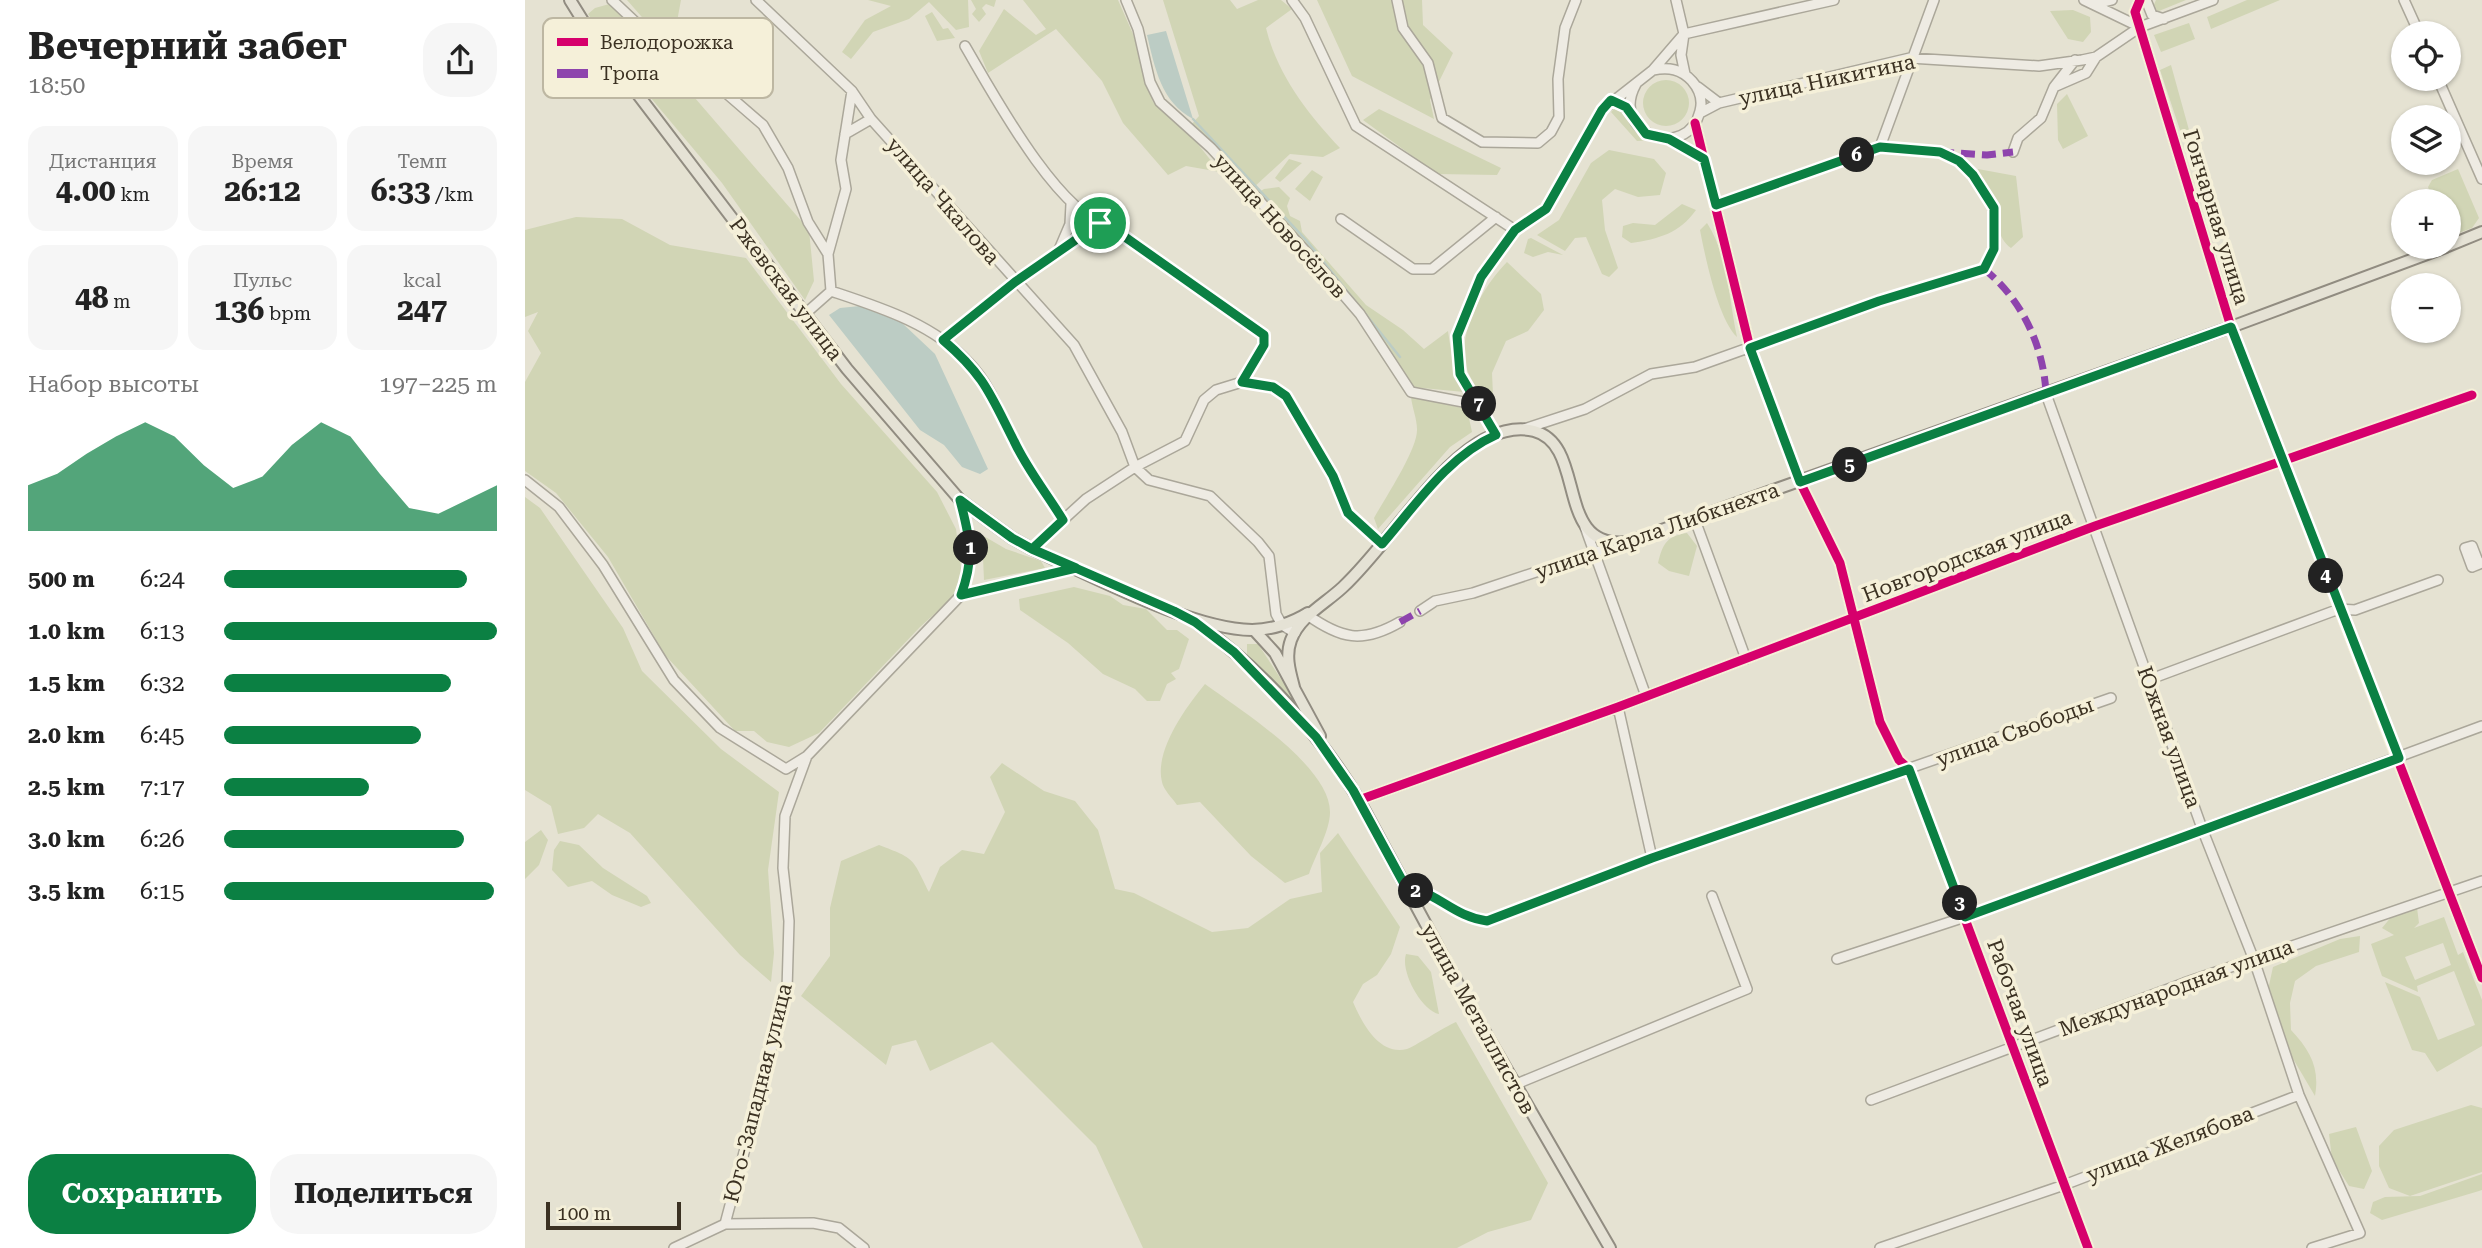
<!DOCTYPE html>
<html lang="ru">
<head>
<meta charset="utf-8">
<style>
  :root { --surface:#fff; --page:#f6f6f6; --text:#222; --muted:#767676; --accent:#0b8043 }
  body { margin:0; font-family:"Roboto Serif",serif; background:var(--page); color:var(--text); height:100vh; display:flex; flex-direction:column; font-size:26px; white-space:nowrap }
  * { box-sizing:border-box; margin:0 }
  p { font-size:23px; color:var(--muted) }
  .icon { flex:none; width:38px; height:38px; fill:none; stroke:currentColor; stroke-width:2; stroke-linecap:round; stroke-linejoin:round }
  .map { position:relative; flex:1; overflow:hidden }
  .drawer { display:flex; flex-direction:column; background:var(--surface); width:525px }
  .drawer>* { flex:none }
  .fabs { position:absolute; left:1866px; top:21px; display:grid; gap:14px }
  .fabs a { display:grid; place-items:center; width:70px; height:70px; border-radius:50%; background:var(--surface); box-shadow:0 2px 5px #0004; font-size:35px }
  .scale { position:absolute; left:21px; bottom:18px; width:135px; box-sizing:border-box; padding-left:7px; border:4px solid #3b3122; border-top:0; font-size:19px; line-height:24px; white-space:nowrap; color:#3b3122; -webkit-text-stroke:5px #f5f0d9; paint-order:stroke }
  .pin { position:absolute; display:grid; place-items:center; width:60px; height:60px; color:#fff; margin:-30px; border:4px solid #fff; border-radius:50%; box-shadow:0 2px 7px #0007 }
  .km { position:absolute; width:35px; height:35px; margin:-18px; border-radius:50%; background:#222; color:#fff; font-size:19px; line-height:35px; text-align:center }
  .round { display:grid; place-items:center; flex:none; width:74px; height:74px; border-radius:28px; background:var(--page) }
  .headline { display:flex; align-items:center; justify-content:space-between; height:119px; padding:0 28px }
  h1 { font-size:38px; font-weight:700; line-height:52px }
  .stats { display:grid; grid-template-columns:repeat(3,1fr); gap:10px; height:119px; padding:7px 28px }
  .stats div { display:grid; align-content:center; border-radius:18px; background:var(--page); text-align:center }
  .stats b { font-size:30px; font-weight:700 }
  .stats small { font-size:19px; font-weight:400 }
  .stats p { font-size:19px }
  .chart { height:196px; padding:14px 28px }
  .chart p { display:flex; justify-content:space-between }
  .chart svg { width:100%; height:126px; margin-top:7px; fill:var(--accent); opacity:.7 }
  .button { display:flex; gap:14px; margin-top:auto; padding:14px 28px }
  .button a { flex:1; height:80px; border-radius:28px; background:var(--accent); color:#fff; font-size:28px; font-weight:700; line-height:80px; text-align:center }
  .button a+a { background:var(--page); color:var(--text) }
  ul { padding:0 28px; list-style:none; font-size:23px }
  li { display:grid; grid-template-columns:112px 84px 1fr; align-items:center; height:52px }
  li i { height:18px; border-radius:9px; background:var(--accent) }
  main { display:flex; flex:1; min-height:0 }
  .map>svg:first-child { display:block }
</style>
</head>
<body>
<main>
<section class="drawer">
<div class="headline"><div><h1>Вечерний забег</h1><p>18:50</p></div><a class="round"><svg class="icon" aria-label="share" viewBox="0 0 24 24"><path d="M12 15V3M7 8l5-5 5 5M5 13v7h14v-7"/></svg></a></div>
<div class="stats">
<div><p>Дистанция</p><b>4.00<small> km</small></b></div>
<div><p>Время</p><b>26:12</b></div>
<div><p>Темп</p><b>6:33<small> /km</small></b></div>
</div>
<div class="stats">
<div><b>48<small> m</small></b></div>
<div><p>Пульс</p><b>136<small> bpm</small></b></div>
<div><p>kcal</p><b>247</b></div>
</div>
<div class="chart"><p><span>Набор высоты</span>197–225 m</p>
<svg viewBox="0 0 160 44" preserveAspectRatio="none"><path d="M0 44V28L10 24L20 17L30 11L40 6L50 11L60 21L70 29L80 25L90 14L100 6L110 11L120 24L130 36L140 38L150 33L160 28V44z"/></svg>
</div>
<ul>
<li><b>500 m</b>6:24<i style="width:89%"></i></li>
<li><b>1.0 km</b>6:13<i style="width:100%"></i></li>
<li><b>1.5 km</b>6:32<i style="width:83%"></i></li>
<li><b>2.0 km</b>6:45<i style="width:72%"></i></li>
<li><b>2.5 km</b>7:17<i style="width:53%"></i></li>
<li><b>3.0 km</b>6:26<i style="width:88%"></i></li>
<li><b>3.5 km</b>6:15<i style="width:99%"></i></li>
</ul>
<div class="button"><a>Сохранить</a><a>Поделиться</a></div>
</section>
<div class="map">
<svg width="1957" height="1248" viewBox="0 0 1957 1248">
  <rect width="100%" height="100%" fill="#e5e2d2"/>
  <path fill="#d1d5b5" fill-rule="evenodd" d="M102,0H156L151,27L145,41L130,32Z
    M343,0H443L444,27L431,30L404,2L384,19L348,32L326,59L317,52L340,20L366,6Z
    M446,0H471L469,7L461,4L457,8L461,14L454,22L447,14L451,9Z
    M498,0H593L608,34L628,102L672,143L695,172L661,166L643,175L598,123L577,81L531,29L463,73L454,51L479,9L511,35L521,29Z
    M638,0H705L712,9L733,0H756L767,9L741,28C752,74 783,114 815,148L798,157L765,154L727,189L666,125L674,116Z
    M792,0H897L898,25L928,53L905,100L909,119L827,76Z
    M1631,0H1661L1634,11L1627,9Z
    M1722,0H1755L1686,29L1682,17Z
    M88,3L284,230L289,281L280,300L197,183L105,73L63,14L70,8Z
    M1548,10L1565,17L1566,32L1558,42L1543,39L1525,11Z
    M407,12L418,29L423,28L430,38L412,41L400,16Z
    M1664,23L1670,39L1636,52L1629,35Z
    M1646,65L1664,130L1657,136L1635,70Z
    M1118 103a23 23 0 1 1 46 0a23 23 0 1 1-46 0Z
    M1542,94L1563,136L1538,149L1533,140L1532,104Z
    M1090,108L1098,112L1111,131L1129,140L1112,141L1086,112Z
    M854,109L976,168L972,175L912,174L838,120Z
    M1084,150L1129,159L1141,173L1135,195L1113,197L1090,189L1077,200L1080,230L1093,268L1084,277L1077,274L1061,237L1050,238L1040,251L1012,235L1034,220L1066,163Z
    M764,159L777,163L755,182L750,178Z
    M1453,169L1491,176L1498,237L1486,248C1471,237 1475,224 1471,208C1467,195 1458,184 1450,174Z
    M1933,169L1954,218L1947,228L1923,237V201H1908L1903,187L1907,180Z
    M787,170L798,177L785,201L770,189Z
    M754,187L765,198L762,206L765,216L775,221L777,232L841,305L878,330L899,349L923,331L928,364L939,392L887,387L786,249L731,194L739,189Z
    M1157,204L1171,210C1155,233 1134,239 1106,243L1097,237L1098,226L1108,223L1130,225Z
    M51,217L97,219L145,245L221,258L316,384L412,492L431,529L437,576L426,599L395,627L294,733L264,747L242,742L229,731H210L140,655L83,557L31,493L0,471V382L16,353L3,331L13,312L0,317V230Z
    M1182,223C1203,255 1204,300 1212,337C1193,319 1180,256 1175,230Z
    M1006,238L1038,255L1023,252L1008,257L999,253L1003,239Z
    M982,262L1016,294L1019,310L1003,331L981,341L967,373L968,395L961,400C955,392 947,382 943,372C929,336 958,286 982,262Z
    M886,397L942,409L947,432L925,447L853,529L849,518C860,498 893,449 892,429C892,419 887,407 886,397Z
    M0,497L15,508L98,628L117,671L196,749L254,792L243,870L249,953L246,982L215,955L105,833L73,814L59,828L33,834L26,806L0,790Z
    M1162,533L1172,546L1164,576L1144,571L1133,563C1138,543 1142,536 1162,533Z
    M457,535L481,549L516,561L520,568L459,580Z
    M549,587L585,596L598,605L621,609L642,630H652L664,639L654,669L646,673L651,679L642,684L635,701H622L610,689L578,674L543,643L495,610L494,599Z
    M722,644H733L775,708L772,709L722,657Z
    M680,684C714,709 805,766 805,812C805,831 790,856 784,874L760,883L726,856L675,802L652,805C648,799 638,789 637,782C629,751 661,707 680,684Z
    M477,763L519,791L550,801L573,830L590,889L609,893L687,932L723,928L765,899L797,892L795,853L813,833L875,927L866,954L852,975L838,984L828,1002C837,1023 854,1056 882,1049C887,1048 921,1026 931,1022L1023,1183L1006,1220L963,1232L932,1248H618L571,1146L467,1042L405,1071L391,1040L367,1046L361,1065L276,996L305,956V908L316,861L354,845C391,859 387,858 404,892L415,867L437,850L459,854L480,812L465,777Z
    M16,830L23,840L14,865L0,879V842Z
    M35,841L54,845L78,868L122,896L126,903L116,907L87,895L67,881L43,887L27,870L29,850Z
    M1892,908L1894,923L1889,928L1919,917L1933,955L1938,952L1957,1000V1046L1912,1072L1900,1053L1887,1050L1860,982L1895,997L1913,1040L1950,1025L1929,971L1892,986L1893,992L1857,976L1846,944L1869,935L1857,928L1867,916ZM1918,943L1926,965L1890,980L1880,957Z
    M1835,936L1834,952L1791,966L1770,981L1765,1003L1766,1030C1785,1050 1795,1068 1790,1096L1767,1057L1743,990L1748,967L1815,939Z
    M881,954L893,956L906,972L914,1014C896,1010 875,971 881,954Z
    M1946,1105L1957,1108V1172L1885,1196L1864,1188L1854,1166V1146L1869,1130Z
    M1831,1127L1847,1171L1839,1189L1824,1186L1807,1159L1804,1134Z
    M1957,1174V1190L1954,1191L1857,1220L1845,1213L1848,1202L1860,1197L1895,1196Z"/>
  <path fill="#bcccc4" d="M641,31L668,119C636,102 630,68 622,35Z
    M335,306L376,322L410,354L463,469L455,474L437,467L419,445L395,430L304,315L315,308Z"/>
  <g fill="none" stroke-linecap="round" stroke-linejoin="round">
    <path stroke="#bcccc4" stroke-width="2.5" d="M668,119L781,240L875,357"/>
    <defs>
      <path id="minor" d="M87,0L120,31L149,48L238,125L263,168L283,222L303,254L306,291C354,307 409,324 444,363C466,386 475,414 489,442C503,469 522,494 538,520L507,549
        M231,0L327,91L346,119L549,345L597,432L610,467L624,480L685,496L733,542L744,556L751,614L757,625L770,633
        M601,0L613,29L625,82L635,102L686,148L786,257L835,314L886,392L954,405
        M767,0L780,18L831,126L990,230
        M872,0L878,28L903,63L917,118L957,142L1013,143L1026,132L1034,117L1033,79L1040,28L1051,0
        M1151,0L1159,34L1156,55L1160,74
        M1559,0L1615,27
        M1615,0L1610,12L1706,327L1957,978
        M1621,0L1627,15L1639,19
        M1879,0L1894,33
        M1571,4L1587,0
        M1159,34L1309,0
        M440,46C466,90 533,215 583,225L739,335V345L717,382L748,387L761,396L808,476L823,513L857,544
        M1913,79L1957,179
        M1111,84C1083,135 1163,162 1175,111C1178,100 1174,89 1167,81C1156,69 1144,67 1128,70
        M1531,86L1561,73L1571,57
        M1173,87L1194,103
        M1086,100L1101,107L1107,115
        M1175,113L1194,103L1385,58L1514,66L1557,60L1571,57L1615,27L1688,0
        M1170,123L1225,348L1275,482L1315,563L1355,722L1374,760L1384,769L1563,1248
        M320,134L346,119
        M1144,139L1179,159
        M1355,147L1409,0
        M1488,152L1493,138L1516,118L1529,87L1550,60
        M816,219L888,269H907L971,217
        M533,252L545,224L546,204
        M303,254L321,189L316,160L327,91
        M280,314L306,291
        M418,340L490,282L575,223
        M1521,394L1678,831L1729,960L1774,1095L1835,1233L1787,1248
        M999,429L1060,409L1126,374L1170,367L1354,301L1459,269L1469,249V208L1448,175L1434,161L1415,152L1355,147L1191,205
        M971,435L935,374L932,336L956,277L990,230L1021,209L1077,110L1128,70L1159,34
        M0,480L34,507L78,565L149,680L195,728L261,769L282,756L436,595L551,568
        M435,500C445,538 450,557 436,595
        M538,520L561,499L610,467L660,441L679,400L691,390L717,382
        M1170,520L1221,659
        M1060,527L1121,696
        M1954,564L1947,546L1940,548L1947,567L1957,563
        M895,611L910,601L948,593L1101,542
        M781,614C816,639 837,644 875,622
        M1623,680L1814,609L1830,610L1913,580
        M1093,707L1127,858
        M834,800L1093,707L1570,526L1947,395
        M884,893L894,890C919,900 934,917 962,921L1127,858L1586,698
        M1312,959L1440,917L1957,726
        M989,1085L1222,989L1187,896
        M1346,1100L1659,983L1957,881
        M200,1224L288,1223L314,1228L339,1248
        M149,1248L200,1224L262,990L264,921L258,868L260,816L282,756
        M1355,1248L1539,1185L1774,1095"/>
      <path id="major" d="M45,0L63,29L322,369L435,500L487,538L507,549C566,575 665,629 727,630C746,630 767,623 783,613
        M1923,246L1957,232
        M673,624C736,669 794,733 834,800L945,1006L1085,1248
        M729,630L750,653L795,736
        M769,687C765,672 760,656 766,640C775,616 800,604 818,587C861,547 905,473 953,443C969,433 990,426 1009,431C1063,445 1028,551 1103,542L1706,327L1921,247"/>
    </defs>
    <use href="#minor" stroke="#aba79a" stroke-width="12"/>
    <use href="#major" stroke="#918c81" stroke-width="14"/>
    <use href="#minor" stroke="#eeebe3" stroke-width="9"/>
    <use href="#major" stroke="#e5e2d5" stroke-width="10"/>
    <path stroke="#8e44ad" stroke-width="7" stroke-dasharray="14 7" stroke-linecap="butt" d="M1415,152L1462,155L1488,152
      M1459,269C1497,299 1519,347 1521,394
      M875,622L895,611"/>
    <defs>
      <path id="cycleway" d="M1615,0L1610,12L1706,327L1957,978
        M1170,123L1225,348L1275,482L1315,563L1355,722L1374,760L1384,769L1563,1248
        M834,800L1093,707L1570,526L1947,395"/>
    </defs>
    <use href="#cycleway" stroke="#f5f0d9" stroke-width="13"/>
    <use href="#cycleway" stroke="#d6006c" stroke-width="9"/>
  </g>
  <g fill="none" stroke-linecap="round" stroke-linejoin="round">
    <defs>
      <path id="route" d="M575,223L490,282L418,340C460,376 465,394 489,441C502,469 522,494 538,520L507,549L551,568L436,595C450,557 445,538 435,500L487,538L507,549L649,611L670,622L709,652L791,737L828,790L884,893L894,890C919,900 933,917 962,921L1127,858L1384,769L1440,917L1874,758L1706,327L1275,482L1225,348L1354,301L1459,269L1469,249V208L1448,175L1434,161L1415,152L1355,147L1191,205L1179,159L1144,139L1121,134L1101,107L1086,100L1077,110L1021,209L990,230L956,277L932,336L935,374L971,435C923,456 890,506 857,544L823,513L808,476L761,396L748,387L717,382L739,345V335L583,225L575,223"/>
    </defs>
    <use href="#route" stroke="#fff" stroke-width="14"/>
    <use href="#route" stroke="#0b8043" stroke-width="9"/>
  </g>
  <g text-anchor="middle" stroke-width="7" stroke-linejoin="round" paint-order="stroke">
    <g font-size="21" fill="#3b3122" stroke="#f5f0d9">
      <text transform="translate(1302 80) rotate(-12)" y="7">улица Никитина</text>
      <text transform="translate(418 201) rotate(49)" y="7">улица Чкалова</text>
      <text transform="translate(1691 217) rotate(73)" y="7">Гончарная улица</text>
      <text transform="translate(755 226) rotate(48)" y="7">улица Новосёлов</text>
      <text transform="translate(261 289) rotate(53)" y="7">Ржевская улица</text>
      <text transform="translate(1132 531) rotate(-19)" y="7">улица Карла Либкнехта</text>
      <text transform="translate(1442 556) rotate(-21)" y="7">Новгородская улица</text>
      <text transform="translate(1490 732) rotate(-20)" y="7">улица Свободы</text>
      <text transform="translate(1644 737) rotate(70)" y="7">Южная улица</text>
      <text transform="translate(1651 988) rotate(-20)" y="7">Международная улица</text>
      <text transform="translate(1495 1013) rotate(70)" y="7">Рабочая улица</text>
      <text transform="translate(953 1019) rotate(61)" y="7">улица Металлистов</text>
      <text transform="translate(233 1093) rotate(-76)" y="7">Юго-Западная улица</text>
      <text transform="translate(1645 1144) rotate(-21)" y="7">улица Желябова</text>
    </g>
  </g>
  <rect x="18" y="18" width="230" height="80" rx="10" fill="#f5f0d9" stroke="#bdb7a2" stroke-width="2"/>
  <rect x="32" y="38" width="31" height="8" fill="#d6006c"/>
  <rect x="32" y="69" width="31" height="9" fill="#8e44ad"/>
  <g font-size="19" fill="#3b3122">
    <text x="75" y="49">Велодорожка</text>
    <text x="75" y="80">Тропа</text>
  </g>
</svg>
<div class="fabs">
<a><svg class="icon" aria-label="locate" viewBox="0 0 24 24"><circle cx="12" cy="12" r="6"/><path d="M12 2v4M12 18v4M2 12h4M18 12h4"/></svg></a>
<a><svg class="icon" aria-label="layers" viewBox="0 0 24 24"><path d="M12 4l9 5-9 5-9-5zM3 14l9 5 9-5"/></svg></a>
<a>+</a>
<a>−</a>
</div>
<div class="scale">100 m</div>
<div class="pin" style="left:575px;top:223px;background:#1e9e55"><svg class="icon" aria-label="arrive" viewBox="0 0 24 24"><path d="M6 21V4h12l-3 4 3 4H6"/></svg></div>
<b class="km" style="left:446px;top:548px">1</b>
<b class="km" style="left:891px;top:891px">2</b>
<b class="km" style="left:1435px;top:903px">3</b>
<b class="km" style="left:1801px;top:576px">4</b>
<b class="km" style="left:1325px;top:465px">5</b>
<b class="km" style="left:1332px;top:155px">6</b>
<b class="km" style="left:954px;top:404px">7</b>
</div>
</main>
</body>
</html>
